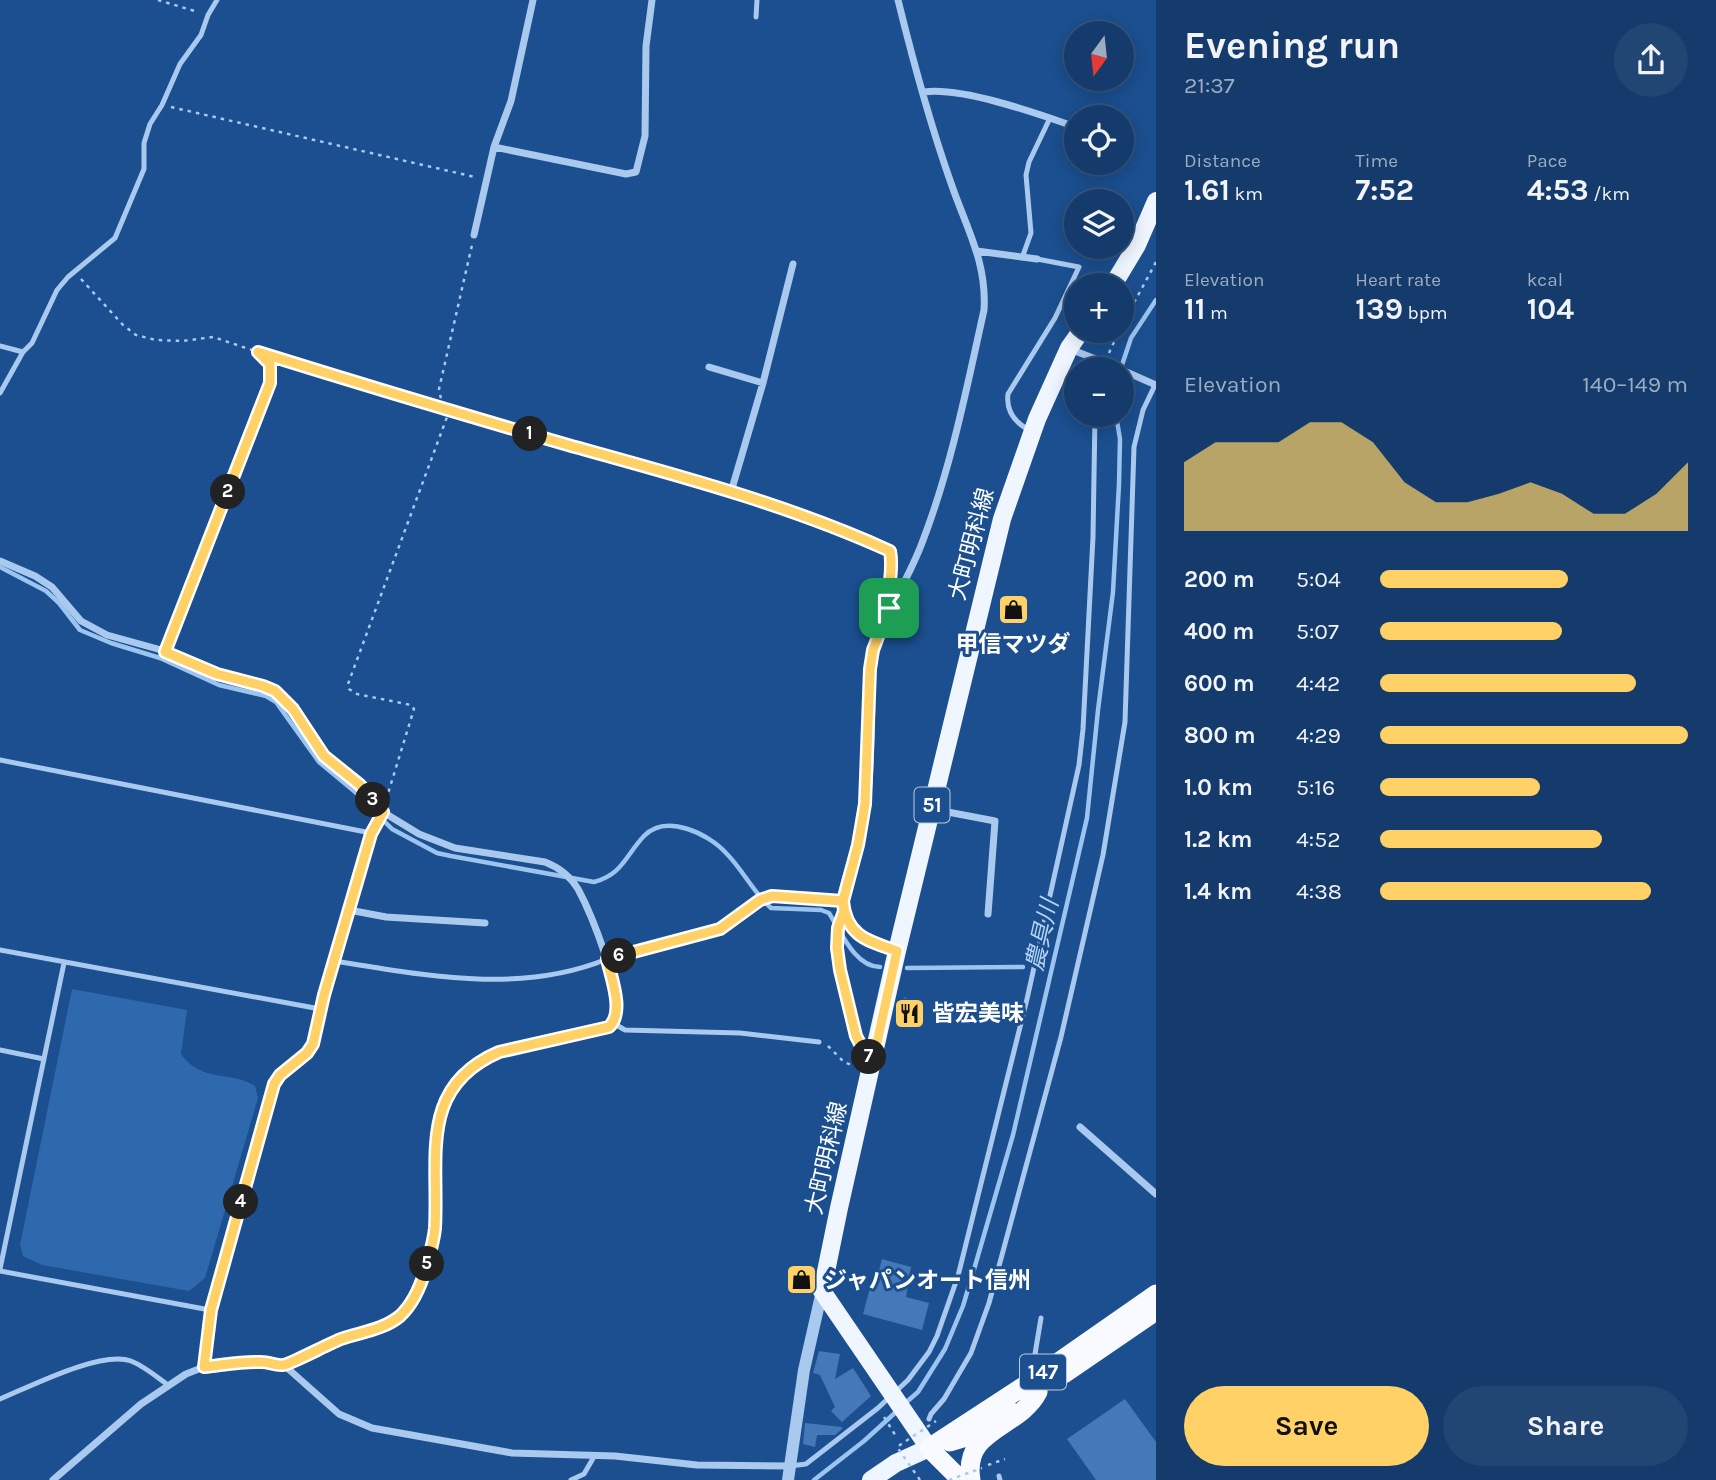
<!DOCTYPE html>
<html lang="en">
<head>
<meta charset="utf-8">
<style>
  :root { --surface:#143b6b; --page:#214673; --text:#f1f3f6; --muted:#9dadc1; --line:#33557e; --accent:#ffd166 }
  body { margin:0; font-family:Karla,"Noto Sans JP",sans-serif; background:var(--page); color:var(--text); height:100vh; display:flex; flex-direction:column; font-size:26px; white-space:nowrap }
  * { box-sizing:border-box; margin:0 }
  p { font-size:23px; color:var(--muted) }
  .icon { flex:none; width:38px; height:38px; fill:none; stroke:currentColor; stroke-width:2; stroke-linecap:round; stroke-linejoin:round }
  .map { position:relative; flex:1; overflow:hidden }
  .panel { display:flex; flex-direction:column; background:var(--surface); width:560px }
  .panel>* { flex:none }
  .needle { width:46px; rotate:195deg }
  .buttons { position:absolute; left:1064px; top:21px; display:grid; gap:14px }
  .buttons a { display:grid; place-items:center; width:70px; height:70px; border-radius:50%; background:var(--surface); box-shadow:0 4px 18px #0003,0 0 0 2px var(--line); font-size:35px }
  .pin { position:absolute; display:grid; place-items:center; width:60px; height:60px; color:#fff; margin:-30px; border-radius:14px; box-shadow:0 4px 10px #0006 }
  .km { position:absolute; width:35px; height:35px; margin:-18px; border-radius:50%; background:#222; color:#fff; font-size:19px; line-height:35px; text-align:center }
  .round { display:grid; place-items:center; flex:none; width:74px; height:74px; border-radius:37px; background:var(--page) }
  .headline { display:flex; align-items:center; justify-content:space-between; height:119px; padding:0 28px }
  h1 { font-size:38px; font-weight:700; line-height:52px }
  .metrics { display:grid; grid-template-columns:repeat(3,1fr); gap:10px; height:119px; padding:7px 28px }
  .metrics div { display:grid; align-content:center }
  .metrics b { font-size:30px; font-weight:700 }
  .metrics small { font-size:19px; font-weight:400 }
  .metrics p { font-size:19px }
  .chart { height:196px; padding:14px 28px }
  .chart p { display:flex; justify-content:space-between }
  .chart svg { width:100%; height:126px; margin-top:7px; fill:var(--accent); opacity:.7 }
  .button { display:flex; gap:14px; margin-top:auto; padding:14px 28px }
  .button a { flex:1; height:80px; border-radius:42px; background:var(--accent); color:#111; font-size:28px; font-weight:700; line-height:80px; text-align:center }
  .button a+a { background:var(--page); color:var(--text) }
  ul { padding:0 28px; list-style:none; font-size:23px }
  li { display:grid; grid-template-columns:112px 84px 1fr; align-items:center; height:52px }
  li i { height:18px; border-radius:9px; background:var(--accent) }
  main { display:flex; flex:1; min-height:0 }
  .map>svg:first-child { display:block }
</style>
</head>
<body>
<main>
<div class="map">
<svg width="1156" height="1480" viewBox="0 0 1156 1480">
  <rect width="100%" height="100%" fill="#1b4f8f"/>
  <path fill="#2e69ad" d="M72,989L187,1010L181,1054C201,1083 229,1070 255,1086L258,1098L205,1278L189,1291L42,1265L23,1256L20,1245Z"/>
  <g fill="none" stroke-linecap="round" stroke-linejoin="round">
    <path stroke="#9cc4f0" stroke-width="4.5" d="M1121,368L1131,338L1156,300
      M0,567L46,591L59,603L80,630L111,643L160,658L219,685L266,696L276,702L319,762L354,791L392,829L437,853L451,856L594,882C623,874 625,856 644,836C666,813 709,834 726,853C743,870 753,892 771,908L821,910L829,913C841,932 855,967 880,967
      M907,968L1023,967
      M903,1405L918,1392L945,1349L963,1306L975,1266L1013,1135L1087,818L1098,710L1113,592L1119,484L1120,439L1116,415
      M814,1480L864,1441L897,1411"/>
  </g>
  <path fill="#4478b7" d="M904,997L920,1003L914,1027L898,1022Z
    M882,1259L911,1267L906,1297L929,1303L922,1330L863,1314L873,1277L877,1278Z
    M819,1351L840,1354L835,1379L853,1368L871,1396L842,1422L831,1411L835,1407L820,1375L813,1373Z
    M1125,1399L1156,1442V1480H1096L1067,1439Z
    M805,1423L842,1427V1429L835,1435H817L815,1447L803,1444Z"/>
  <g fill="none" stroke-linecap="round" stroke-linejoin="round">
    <path stroke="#a9c9ee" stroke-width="2.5" stroke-dasharray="3.5 5" stroke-linecap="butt" d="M158,0L198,12
      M171,107L475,177
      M81,279L123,325L136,335L156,340L183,341L213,337L258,352L270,364V383L169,642
      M1122,325L1156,262
      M259,352L448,410L642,465
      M1109,353L1119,331
      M386,800L414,709L411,705L357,694L349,689L348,684L447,417L448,407L441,399L439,389L472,245
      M828,1046L844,1062L854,1066L856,1065
      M884,1417L897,1438
      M988,1465L1005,1459"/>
    <path stroke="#a9c9ee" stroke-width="5" d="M756,17L757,0
      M1022,258L1031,233L1026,175L1029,162L1050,118
      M0,346L23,352
      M0,393L23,352L32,343L57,290L68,277L115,238L144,169V143L150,124L162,105L180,64L201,35L208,15L217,0
      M1029,430C1014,422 1006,410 1008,394L1055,318L1079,267L1037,259
      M0,760L371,833
      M843,914C830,944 847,1035 870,1058
      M0,950L320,1009C317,1023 316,1041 307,1053C298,1064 283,1071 274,1084L210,1310L204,1367
      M334,961C424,975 519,995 607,959
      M613,1023L625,1030L740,1033L819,1042
      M0,1050L44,1059
      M0,1269L64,963
      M0,1271L210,1310
      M1039,1372L1034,1360L1041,1318
      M0,1399C29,1387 101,1350 131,1361C144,1366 157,1377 168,1385
      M929,1419L931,1414L944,1399L971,1353L989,1303L1061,1037L1103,855L1125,722L1134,447L1143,410L1155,385
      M790,1466L806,1464L878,1408L908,1380L929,1352L937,1336L958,1276L1027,999L1079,765L1083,729L1093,537L1095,415
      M999,1476L1000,1480
      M571,1480L584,1474L595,1455"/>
    <path stroke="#a9c9ee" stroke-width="7" d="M924,92C961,87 1033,112 1070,125
      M494,147L626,174L636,172L645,136L646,46L652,0
      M474,235L494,147L511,101L533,0
      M977,251L1037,259
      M1070,349L1121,369
      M709,367L763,383
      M1122,370L1156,385
      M652,468L839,528L889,551C894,569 887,589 889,608
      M731,492L763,383L793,264
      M0,561L35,576L52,587L81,621L107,635L165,651L217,674L263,686L275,692L293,709L324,756L360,785L383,812L419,834L455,848L545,862C558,867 570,876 578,889C591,913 623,992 616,1019C615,1022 612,1024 609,1027L499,1053C420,1086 438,1157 435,1227C434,1252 421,1291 404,1311C390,1328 368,1331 348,1337C326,1344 304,1354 285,1366
      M873,650C886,612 908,580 922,543C951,468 967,387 984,310C987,263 967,229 952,186C931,127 913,61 898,0
      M932,809L995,821L988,914
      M349,910L386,917L485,923
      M607,959L720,929L760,900L773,896L843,901
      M320,1009L371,833L383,812
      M1080,1127L1156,1194
      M53,1480L141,1404L186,1374L204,1367L264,1361L285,1366L339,1414L372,1428L512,1453L615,1456L697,1465L790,1466"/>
    <path stroke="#a9c9ee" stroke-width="12" d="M873,650L870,669C868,731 871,795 855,855C851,872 840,896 844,912C851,938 875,944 897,951
      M788,1480L804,1370L822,1291"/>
    <path stroke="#f0f6ff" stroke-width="18" d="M1113,285L1137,245L1156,201
      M871,1480L896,1463L929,1448L822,1291L839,1208L897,951L1002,519L1037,419L1069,348L1081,331"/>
    <path stroke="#f8faff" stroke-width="19" d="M1064,1374L1156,1311
      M950,1442L973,1435L1010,1411
      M929,1448L1024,1386L1156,1294
      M929,1448L961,1480
      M971,1480C962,1428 1019,1429 1038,1392"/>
    <path stroke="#a9c9ee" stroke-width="2.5" stroke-dasharray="3.5 5" stroke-linecap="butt" d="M920,1480L897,1447L936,1421
      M949,1480L982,1468"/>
  </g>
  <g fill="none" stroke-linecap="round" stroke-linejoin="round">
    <defs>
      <path id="route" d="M889,608C887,589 894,569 890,551C787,504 676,475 568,445C464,415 361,384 258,352L270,364V383L165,652L217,674L263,686L275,691L293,709L324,756L360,785L383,812L371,834L324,995L313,1044L307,1053L280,1075L274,1084L211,1310L204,1367C223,1365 243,1361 262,1362C269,1362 276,1366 283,1365C289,1365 330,1343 341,1339C361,1332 383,1330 400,1316C415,1302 422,1283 427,1264C430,1253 434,1240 435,1228C439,1157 418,1087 499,1052L609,1027C625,1012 611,978 607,959L720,929L760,900L772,896L843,901C846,936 868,941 897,951L873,1061L866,1055L856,1036L840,970L837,948L838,928L844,911L843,901L858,845L865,804L870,669L873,650L889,608"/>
    </defs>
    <use href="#route" stroke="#fff" stroke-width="14"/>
    <use href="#route" stroke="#ffd166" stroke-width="9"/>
  </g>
  <defs>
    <symbol id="shop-square" viewBox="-11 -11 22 22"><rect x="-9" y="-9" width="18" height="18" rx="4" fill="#ffd166" stroke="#1b4f8f"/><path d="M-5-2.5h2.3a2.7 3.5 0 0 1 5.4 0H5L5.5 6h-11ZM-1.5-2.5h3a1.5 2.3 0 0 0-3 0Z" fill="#111"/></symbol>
    <symbol id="restaurant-square" viewBox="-11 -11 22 22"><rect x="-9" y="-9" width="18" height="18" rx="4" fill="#ffd166" stroke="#1b4f8f"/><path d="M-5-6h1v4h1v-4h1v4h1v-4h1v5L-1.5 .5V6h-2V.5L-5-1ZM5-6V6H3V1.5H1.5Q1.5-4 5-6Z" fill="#111"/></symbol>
  </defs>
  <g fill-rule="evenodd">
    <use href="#shop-square" x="996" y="592" width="35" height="35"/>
    <use href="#restaurant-square" x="892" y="996" width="35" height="35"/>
    <use href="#shop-square" x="784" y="1262" width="35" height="35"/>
  </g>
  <g text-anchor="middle" stroke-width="6" stroke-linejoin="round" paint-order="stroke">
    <g fill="#1b4f8f" stroke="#bbcadd" stroke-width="2">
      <rect x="914.5" y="787.5" width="35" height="35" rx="5"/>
      <rect x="1020" y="1354.5" width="46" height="35" rx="5"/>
    </g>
    <g font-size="21" font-weight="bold" fill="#fff">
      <text x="932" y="812">51</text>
      <text x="1043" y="1379">147</text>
    </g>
    <g font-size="23" fill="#fff" stroke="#1b4f8f">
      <text transform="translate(971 544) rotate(-75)" y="8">大町明科線</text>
      <text transform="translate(826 1158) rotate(-77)" y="8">大町明科線</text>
    </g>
    <g font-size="23" font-weight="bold" fill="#fff" stroke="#1b4f8f" text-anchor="start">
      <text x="1013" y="652" text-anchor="middle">甲信マツダ</text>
      <text x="932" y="1021">皆宏美味</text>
      <text x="824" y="1288">ジャパンオート信州</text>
    </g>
    <g font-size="24" font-style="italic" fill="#b5d3f5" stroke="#1b4f8f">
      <text transform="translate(1042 935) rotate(-77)" y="8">農具川</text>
    </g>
  </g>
</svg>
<div class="buttons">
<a><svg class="needle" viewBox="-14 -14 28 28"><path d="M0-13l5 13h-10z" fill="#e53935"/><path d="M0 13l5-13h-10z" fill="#9dadc1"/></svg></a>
<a><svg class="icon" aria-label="locate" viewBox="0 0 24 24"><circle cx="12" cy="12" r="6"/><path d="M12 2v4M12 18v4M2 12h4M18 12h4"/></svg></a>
<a><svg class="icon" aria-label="layers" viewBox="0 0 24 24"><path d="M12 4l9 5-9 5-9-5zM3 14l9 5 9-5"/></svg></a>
<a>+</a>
<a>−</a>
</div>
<div class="pin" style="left:889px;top:608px;background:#1e9e55"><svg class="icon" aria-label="arrive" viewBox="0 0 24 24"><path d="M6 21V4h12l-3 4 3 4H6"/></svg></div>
<b class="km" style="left:530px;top:434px">1</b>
<b class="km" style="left:228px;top:492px">2</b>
<b class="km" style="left:373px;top:800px">3</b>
<b class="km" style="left:241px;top:1202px">4</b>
<b class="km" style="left:427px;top:1264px">5</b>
<b class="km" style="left:619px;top:956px">6</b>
<b class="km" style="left:869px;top:1057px">7</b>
</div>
<section class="panel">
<div class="headline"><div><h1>Evening run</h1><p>21:37</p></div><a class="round"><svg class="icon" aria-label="share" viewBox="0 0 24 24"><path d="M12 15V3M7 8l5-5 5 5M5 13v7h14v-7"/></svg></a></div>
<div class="metrics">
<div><p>Distance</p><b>1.61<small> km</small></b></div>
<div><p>Time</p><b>7:52</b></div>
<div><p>Pace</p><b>4:53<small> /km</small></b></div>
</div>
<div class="metrics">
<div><p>Elevation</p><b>11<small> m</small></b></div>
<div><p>Heart rate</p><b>139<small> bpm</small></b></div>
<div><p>kcal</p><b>104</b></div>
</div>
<div class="chart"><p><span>Elevation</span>140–149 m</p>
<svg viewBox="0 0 160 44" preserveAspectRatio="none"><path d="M0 44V20L10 13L20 13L30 13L40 6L50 6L60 13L70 27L80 34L90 34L100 31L110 27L120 31L130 38L140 38L150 31L160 20V44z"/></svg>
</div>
<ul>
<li><b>200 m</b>5:04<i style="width:61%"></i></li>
<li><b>400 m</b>5:07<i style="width:59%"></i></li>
<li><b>600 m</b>4:42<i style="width:83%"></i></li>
<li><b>800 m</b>4:29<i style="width:100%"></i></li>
<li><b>1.0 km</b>5:16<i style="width:52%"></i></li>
<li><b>1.2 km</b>4:52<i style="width:72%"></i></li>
<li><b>1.4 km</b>4:38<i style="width:88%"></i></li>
</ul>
<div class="button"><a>Save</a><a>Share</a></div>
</section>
</main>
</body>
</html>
